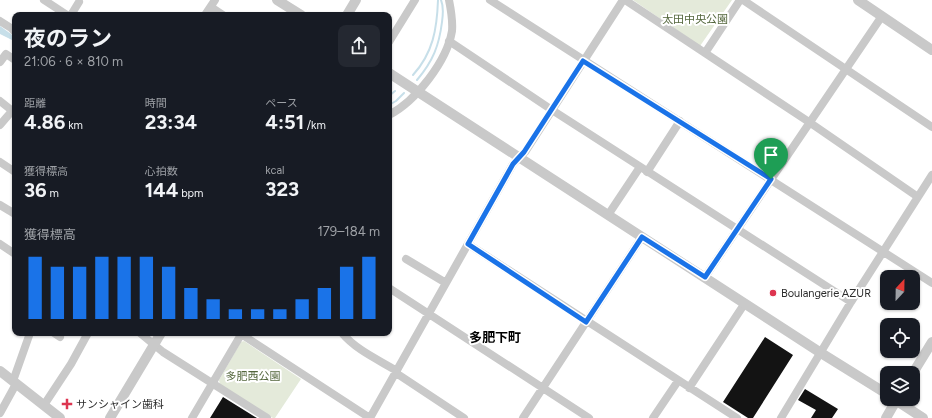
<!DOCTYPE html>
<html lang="ja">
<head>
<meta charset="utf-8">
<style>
  :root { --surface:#171b24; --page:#242831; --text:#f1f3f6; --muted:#9ea1a6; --accent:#1a73e8 }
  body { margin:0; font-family:Figtree,"Noto Sans JP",sans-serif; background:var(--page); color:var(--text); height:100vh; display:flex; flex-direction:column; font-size:15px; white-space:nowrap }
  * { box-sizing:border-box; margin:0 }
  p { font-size:13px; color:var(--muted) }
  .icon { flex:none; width:22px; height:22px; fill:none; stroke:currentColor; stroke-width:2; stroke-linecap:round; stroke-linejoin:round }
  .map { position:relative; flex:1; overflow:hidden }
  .side { position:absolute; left:12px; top:12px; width:380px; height:324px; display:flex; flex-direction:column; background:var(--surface); border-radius:8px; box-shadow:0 1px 3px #0004 }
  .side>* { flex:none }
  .needle { width:26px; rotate:22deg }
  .buttons { position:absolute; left:880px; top:270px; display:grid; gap:8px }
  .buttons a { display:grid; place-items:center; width:40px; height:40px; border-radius:8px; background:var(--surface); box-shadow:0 1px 3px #0004; font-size:20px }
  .pin { position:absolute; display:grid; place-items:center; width:34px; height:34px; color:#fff; margin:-41px -17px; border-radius:50% 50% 50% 0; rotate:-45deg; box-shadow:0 0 4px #0007 }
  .pin .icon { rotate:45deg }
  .round { display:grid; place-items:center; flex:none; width:42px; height:42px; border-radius:8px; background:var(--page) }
  .headline { display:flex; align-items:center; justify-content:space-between; height:68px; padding:0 12px }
  h1 { font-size:22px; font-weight:700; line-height:30px }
  .figures { display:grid; grid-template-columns:repeat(3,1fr); gap:6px; height:68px; padding:4px 12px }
  .figures div { display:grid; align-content:center }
  .figures b { font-size:20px; font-weight:700 }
  .figures small { font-size:11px; font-weight:400 }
  .figures p { font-size:11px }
  .chart { height:112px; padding:8px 12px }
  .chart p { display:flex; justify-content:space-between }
  .chart svg { width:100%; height:72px; margin-top:4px; stroke:var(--accent); stroke-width:6 }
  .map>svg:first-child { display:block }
</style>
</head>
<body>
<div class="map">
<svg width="932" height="418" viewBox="0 0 932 418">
  <rect width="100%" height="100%" fill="#fff"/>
  <path fill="#e4eada" d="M633,0H732L700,46Z
    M244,341L301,379L275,418H273L220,385L219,380L241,342Z"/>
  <path fill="#c7dfe9" d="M0,26L11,34L14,38L12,40L0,34Z"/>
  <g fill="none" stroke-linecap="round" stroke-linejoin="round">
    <path stroke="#c7dfe9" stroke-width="2" d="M413,75C433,53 437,29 438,0
      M417,80C433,61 439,46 442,22C443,15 444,7 441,0
      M389,96L395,91
      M389,105L396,101L404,93"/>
  </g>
  <path fill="#131313" d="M765,337L793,355L753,418H748L723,402Z
    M805,389L838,409L832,418H811L816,410L798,400Z
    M223,397L257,418H210Z"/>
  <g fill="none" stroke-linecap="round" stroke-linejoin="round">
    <path stroke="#c9c9c9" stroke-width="8" d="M44,0L67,15
      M490,0L932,283
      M625,0L809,122L918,197
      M743,0L932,127
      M211,7L223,15
      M71,15L79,2
      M205,15L215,0
      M0,21L11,28L15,32
      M449,41L552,110L851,302
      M389,42L415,0
      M705,53L740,0
      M0,62L6,54L15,60
      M0,101L15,113
      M389,115C416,101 447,61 452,31C453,20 451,10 449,0
      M0,125L12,111
      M0,162L15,172
      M647,172L680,121
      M0,205L15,214
      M608,215L640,167
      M0,244L15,254
      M468,244L737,418
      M406,259L446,283
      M705,277L882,16
      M389,288L589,418
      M54,333L60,337
      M140,333L163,352L267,418
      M342,333C356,350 379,360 397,371
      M241,334L370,418
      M396,373L464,418
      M13,381L30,333
      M689,388L745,303
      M44,405L71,364L88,333
      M0,413L16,384
      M192,418L242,333
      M370,418L513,164L525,152L623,0
      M523,418L642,237
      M653,418L678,381
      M781,418L851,302L932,175"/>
    <path stroke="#c9c9c9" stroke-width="10" d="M277,0L301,15
      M858,0L932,50
      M347,15L356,0
      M389,73L821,353L887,394
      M0,371L60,418
      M913,373L932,342
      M894,399L923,418
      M110,418L161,333
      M886,418L897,399"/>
  </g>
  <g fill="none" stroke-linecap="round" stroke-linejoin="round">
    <defs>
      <path id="route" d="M583,61L771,179L705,277L642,237L586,322L468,244L513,164L524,152Z"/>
    </defs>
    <use href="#route" stroke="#fff" stroke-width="8"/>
    <use href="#route" stroke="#1a73e8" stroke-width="5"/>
  </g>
  <g fill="#dd3550" stroke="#fff" stroke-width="1.5">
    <circle cx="773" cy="293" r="4"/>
    <path d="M65 398h4v4h4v4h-4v4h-4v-4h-4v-4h4z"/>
  </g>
  <g text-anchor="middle" stroke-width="4" stroke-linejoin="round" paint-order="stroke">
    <g font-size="11" fill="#53663c" stroke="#fff">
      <text x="695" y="23">太田中央公園</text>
      <text x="253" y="380">多肥西公園</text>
    </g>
    <g font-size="11" fill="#2c2c2c" stroke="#fff" text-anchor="start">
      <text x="781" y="297">Boulangerie AZUR</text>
      <text x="76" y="408">サンシャイン歯科</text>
    </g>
    <g font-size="13" font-weight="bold" fill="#000" stroke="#fff">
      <text x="495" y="342">多肥下町</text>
    </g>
  </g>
</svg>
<div class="buttons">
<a><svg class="needle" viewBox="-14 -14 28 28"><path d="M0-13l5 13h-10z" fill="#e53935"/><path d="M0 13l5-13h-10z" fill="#9ea1a6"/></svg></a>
<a><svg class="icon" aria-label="locate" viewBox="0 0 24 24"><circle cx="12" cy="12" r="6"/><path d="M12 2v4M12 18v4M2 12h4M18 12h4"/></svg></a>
<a><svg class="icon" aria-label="layers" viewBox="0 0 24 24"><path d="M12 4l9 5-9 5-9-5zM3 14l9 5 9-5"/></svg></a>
</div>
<div class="pin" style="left:771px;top:179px;background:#1e9e55"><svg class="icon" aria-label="arrive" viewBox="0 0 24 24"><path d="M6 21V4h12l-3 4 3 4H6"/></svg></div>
<section class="side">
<div class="headline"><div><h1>夜のラン</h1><p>21:06 · 6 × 810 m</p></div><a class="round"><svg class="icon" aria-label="share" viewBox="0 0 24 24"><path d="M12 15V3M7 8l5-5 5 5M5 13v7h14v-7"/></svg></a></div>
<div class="figures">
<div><p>距離</p><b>4.86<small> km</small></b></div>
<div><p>時間</p><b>23:34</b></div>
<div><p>ペース</p><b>4:51<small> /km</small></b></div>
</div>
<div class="figures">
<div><p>獲得標高</p><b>36<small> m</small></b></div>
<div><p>心拍数</p><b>144<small> bpm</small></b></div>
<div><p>kcal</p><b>323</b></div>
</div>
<div class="chart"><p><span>獲得標高</span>179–184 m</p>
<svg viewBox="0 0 160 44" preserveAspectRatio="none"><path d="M5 44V6M15 44V12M25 44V12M35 44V6M45 44V6M55 44V6M65 44V12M75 44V25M85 44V32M95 44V38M105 44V38M115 44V38M125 44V32M135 44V25M145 44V12M155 44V6"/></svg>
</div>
</section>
</div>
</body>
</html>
